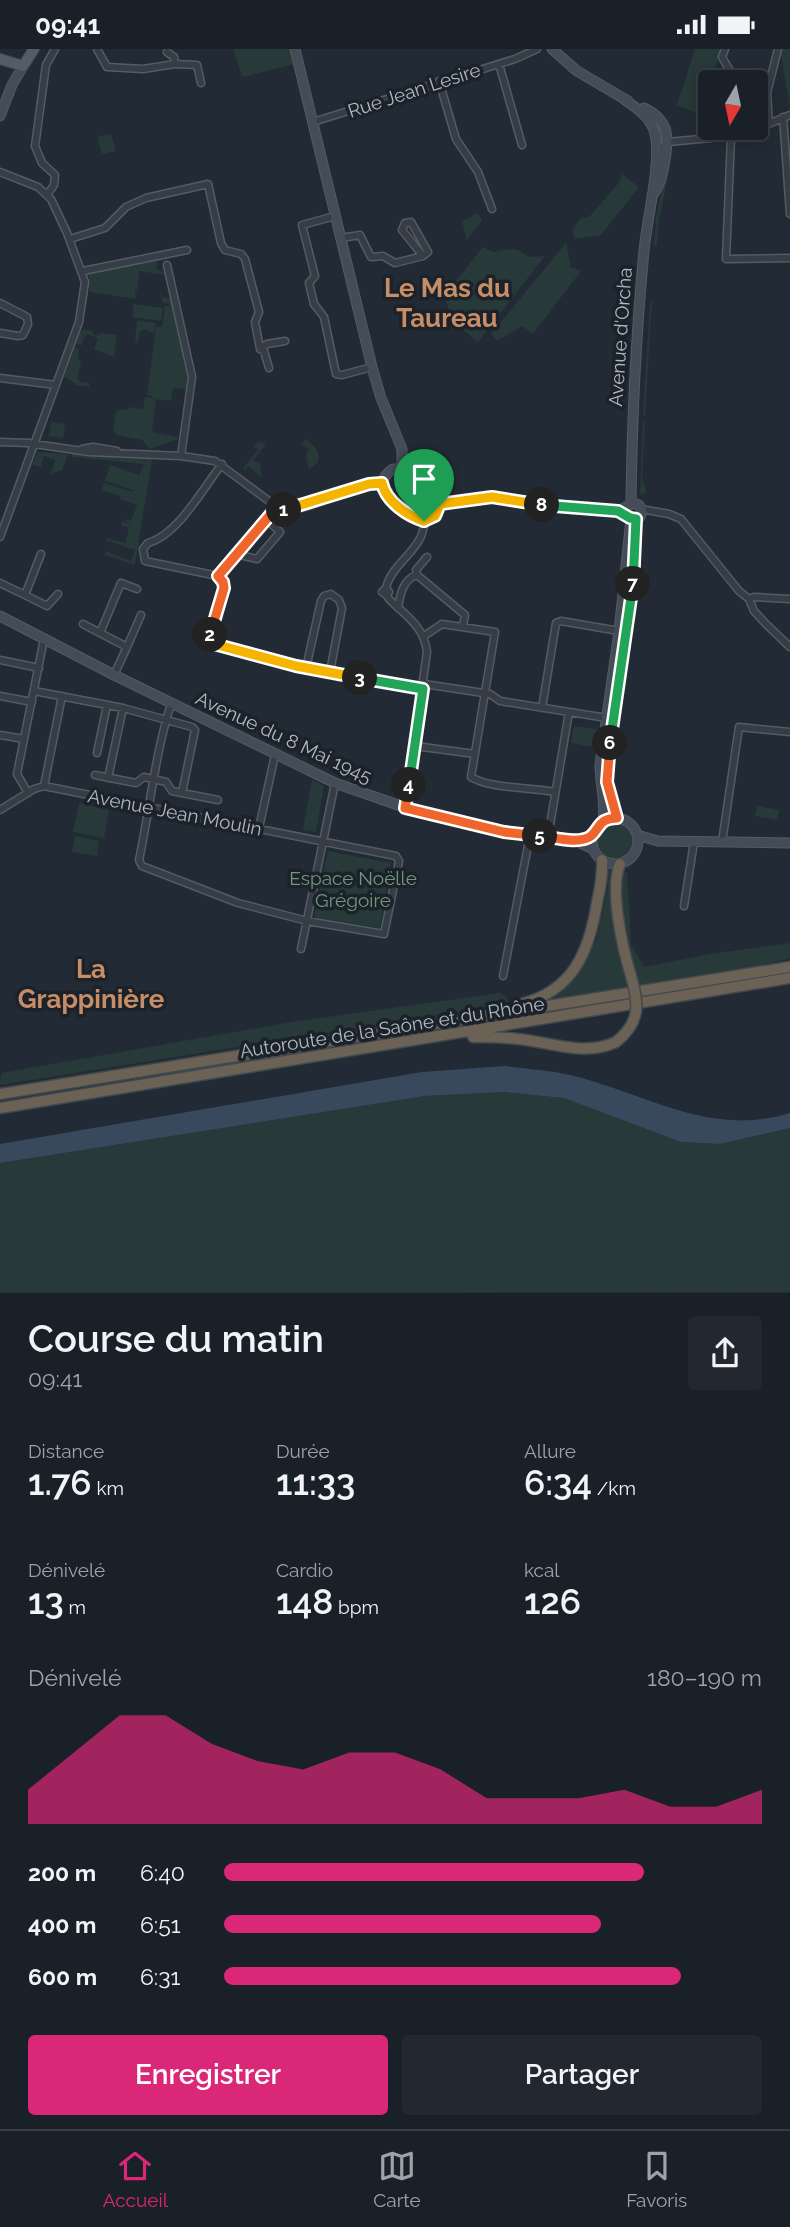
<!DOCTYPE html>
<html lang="fr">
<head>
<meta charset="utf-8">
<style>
  :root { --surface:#1a2028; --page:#232830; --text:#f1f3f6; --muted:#9fa3a8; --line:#383e45; --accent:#db2777 }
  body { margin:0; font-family:Raleway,sans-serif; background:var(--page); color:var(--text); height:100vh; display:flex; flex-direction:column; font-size:26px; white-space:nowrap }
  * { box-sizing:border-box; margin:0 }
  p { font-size:23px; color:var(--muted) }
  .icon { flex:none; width:38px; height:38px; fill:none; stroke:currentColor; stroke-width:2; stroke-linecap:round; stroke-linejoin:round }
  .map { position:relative; height:1244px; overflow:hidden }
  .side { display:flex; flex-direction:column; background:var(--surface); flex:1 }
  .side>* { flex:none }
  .needle { width:46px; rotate:189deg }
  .buttons { position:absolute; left:698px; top:21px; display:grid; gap:14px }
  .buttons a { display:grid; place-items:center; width:70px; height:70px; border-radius:7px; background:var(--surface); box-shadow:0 4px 18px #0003,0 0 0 2px var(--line); font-size:35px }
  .pin { position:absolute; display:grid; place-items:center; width:60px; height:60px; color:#fff; margin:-72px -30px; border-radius:50% 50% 50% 0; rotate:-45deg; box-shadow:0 0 7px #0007 }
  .pin .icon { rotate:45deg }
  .km { position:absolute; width:35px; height:35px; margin:-18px; border-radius:50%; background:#222; color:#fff; font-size:19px; line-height:35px; text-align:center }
  .round { display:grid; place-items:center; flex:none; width:74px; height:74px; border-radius:7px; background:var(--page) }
  .summary { display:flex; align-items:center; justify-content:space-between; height:119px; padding:0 28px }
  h1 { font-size:38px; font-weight:600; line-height:52px }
  .metrics { display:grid; grid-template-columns:repeat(3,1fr); gap:10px; height:119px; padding:7px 28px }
  .metrics div { display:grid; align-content:center }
  .metrics b { font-size:35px; font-weight:600 }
  .metrics small { font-size:19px; font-weight:400 }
  .metrics p { font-size:19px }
  .chart { height:196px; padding:14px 28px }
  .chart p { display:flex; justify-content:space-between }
  .chart svg { width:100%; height:126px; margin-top:7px; fill:var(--accent); opacity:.7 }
  .primary-button { display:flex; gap:14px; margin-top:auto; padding:14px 28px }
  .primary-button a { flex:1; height:80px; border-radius:7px; background:var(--accent); color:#fff; font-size:28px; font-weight:600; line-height:80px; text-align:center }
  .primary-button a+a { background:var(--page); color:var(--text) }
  ul { padding:0 28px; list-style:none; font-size:23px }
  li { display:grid; grid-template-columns:112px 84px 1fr; align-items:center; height:52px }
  li i { height:18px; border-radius:9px; background:var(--accent) }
  .status { display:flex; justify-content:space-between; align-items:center; height:49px; padding:0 35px; background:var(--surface); direction:ltr }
  .status svg { height:19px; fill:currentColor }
  .tabs { display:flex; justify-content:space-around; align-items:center; height:98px; border-top:2px solid var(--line); background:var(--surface); font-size:19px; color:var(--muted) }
  .tabs a { display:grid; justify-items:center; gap:4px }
  .tabs .on { color:var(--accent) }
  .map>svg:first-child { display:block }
</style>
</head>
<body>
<div class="status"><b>09:41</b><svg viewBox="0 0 49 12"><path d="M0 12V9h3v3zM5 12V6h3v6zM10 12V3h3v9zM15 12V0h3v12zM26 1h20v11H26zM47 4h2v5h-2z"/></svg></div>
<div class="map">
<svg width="790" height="1244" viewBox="0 0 790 1244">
  <rect width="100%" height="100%" fill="#222b35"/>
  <path fill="#273938" d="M233,0H291L295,15L242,28Z
    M695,0H721L701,66L677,56Z
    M780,0H790V57Z
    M111,85L116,102L102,105L97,88Z
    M673,101L659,171L657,197H654L656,168L670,106Z
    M622,125L639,138L601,186L574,190L572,181L581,169L589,168L618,135Z
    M478,164L482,171L467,191L462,172Z
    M566,194L571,218L581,222L533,285L522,277L497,292L491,285Z
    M483,198L493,203C507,200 518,197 528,208L545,207L478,293L448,269L449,261L444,247Z
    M162,210L165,214L162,211L157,212V220L166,224L167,230L165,231V226L139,222L137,241L135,242L136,250L90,243L89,224Z
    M162,248L172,250C178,279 191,311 186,340L173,339L171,352L156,350L152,383L181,389L150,400L142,391L116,386L113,381L116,363L121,360L128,361L129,358L143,360L145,348L152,349V347L147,346L156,278H162L165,257H170V255L162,253Z
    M653,249L651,265L645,368L643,366L650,255Z
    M134,255L163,259L161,272L132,268Z
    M137,271L156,274L154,284L143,280L140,283L138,295L135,292Z
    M85,280L93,283V286H99V284L117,286L114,308L94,300L98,289L86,285L81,297L76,295L80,283Z
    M75,298L79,300L78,310L81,311L78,330L81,333L89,334V338L75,336V334L64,328Z
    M643,371L645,373L642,427L646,444L640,446Z
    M51,373L65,375L63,389L49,387Z
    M305,390C313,396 321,401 318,413L309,420L306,406L309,401L302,395Z
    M258,393L266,395L253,411L260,415L262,429L248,417L245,421L243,419L258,401L254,397Z
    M38,403L68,405L62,421L51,425L55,411L44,407L41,418L32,416Z
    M72,405L152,410L135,516L105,506L106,502L131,512L135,501L108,492L105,495L107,489L125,494L129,479L121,476L122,472L132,476L123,470L131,472L137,456L120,450L121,447L102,441L104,434L133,443V441L105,432L110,416L139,426L138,429L144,415L72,408Z
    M574,677L602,681L599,699L571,694Z
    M312,730L324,737L316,783L303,781Z
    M79,754L109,761L104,789L73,783Z
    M757,757L779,761L777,771L755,767Z
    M596 792a19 19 0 1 1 38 0a19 19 0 1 1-38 0Z
    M75,787L99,792L97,807L72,803Z
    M328,802L391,814L380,879L314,868Z
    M606,821L627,823L631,895L644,918L710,905L790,894V909L760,917L551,950L550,947L582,916L596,892L608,839Z
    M500,944L507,949L508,953L505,955L0,1036L1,1024L298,972Z
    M504,1043L564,1049L681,1093L720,1095L790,1079V1243L0,1244V1114L425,1047Z"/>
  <path fill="#39495d" d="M505,1017C526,1020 549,1021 570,1026C645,1044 710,1089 790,1064V1079L720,1095L681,1093L564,1049L504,1043L425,1047L0,1114V1095L422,1023Z"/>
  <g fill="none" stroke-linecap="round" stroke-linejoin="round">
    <defs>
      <path id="street" d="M97,0L107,18L143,20L175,15L197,16L201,34
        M725,0L722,8L733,27L732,33
        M167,3L174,8L175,15
        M499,15L522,96
        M439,32L456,90L478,123L492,160
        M783,68L790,165
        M313,73L515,10L537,0
        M769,75L767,44L778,0
        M731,88L726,210L790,209
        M658,105L668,93L742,86L790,66
        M0,123L38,138L51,150L67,184L85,233L79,273L0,488
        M47,146L54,136L55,126L42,114L35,97L46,16L55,0
        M335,167L302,176L315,227L309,234L314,255L324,268L336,325L342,326L372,318
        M341,189L360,186L371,208L383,207L395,214L423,207L428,203L411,173L405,174L402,181L423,207
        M70,190L105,179L126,158L146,149L208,135L221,194L225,201L241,205L245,210L259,263L255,273L260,300L264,302L269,319
        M167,216L192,328L181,407
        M83,222L187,201
        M0,254L27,268L28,275L23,286L18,287L0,284
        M260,300L267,295L285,292
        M0,329L56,336
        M0,393L28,394L89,403L181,407L215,412L281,461C313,464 349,433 382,434
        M82,400L93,398L117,402
        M222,415C203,439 178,486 148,494L143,500L145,512L218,527L225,536L224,539L210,585L211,593L296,617L423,640
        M641,460L669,465L681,470L739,542L749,550L754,562L766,575L790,598
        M236,505L257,510L280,483L266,470
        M417,526L416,521L427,508
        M218,527L276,459
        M0,534L25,546L41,505
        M386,539C392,513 425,500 424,472
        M386,539L389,543L386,546L382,543Z
        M25,546L47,557L58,545
        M387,546L389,550C406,567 424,577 427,603L405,759
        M749,550L754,548L790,550
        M398,559C400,546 403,530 417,526L465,566L463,577
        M83,575L100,584
        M424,587L442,575L495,583L471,728C490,740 532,738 555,743
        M127,598L141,566
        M0,611L39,619
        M306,619L321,552L324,547L331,545L339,551L342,559L330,623
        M114,626L127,598L100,584L121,534L137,540
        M424,635L490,645L500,652L607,669
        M34,642L123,659L192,678L195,681L182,744
        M0,647L32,653
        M542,659L556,574L561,572L619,582
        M0,686L24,690
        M415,697L475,705
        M97,704L107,656
        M95,726L136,734L144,728L166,733L172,742L218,751
        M108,729L123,659
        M44,737L62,647
        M28,744L17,725L44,590
        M0,761L34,740L44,737L150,758L158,760L396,807L399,812L384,885L307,872L238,854L142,817L139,811C150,759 155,705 171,655
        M259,779L275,706
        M548,788L569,663
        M722,793L739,678L790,683
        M684,857L694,793
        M301,900L335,734
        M503,927L530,786"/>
      <path id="secondary" d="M295,0L372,318L381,349L402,400V420
        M552,0L577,22L628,52
        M624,50C640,62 653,69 656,90C660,119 647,170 644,202C636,286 632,370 631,454
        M644,59C671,72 669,90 664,116C662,127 660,137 652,147
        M0,67L12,36L23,17
        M393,420C413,419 433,437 440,455L435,468L424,472C406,466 364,438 393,420Z
        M440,455L492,448L531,456L618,462L634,470L640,468L642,462L639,456L633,454L618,462
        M0,567L114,626L335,734L415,762L504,783L572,790L593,800
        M592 792a23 23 0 1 1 46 0a23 23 0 1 1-46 0Z
        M617,769L607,733V717L635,517L636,476
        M603,772C606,753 600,735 600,716L619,582L631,470
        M637,786L658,792L790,794"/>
      <path id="primary" d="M0,10L23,17L34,0"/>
      <path id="highway" d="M620,815C609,840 623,901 631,927
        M521,955C573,942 589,903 597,854C600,840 603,826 602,811
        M473,988C488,988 503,988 518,990C550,993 584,1008 616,993
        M0,1045L790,918
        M0,1059L790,929"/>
    </defs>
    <use href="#street" stroke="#535b63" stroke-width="9"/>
    <use href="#secondary" stroke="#535b63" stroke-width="11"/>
    <use href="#primary" stroke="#3f464f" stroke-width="12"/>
    <use href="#highway" stroke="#404850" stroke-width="13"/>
    <use href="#street" stroke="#363d46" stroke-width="6"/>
    <use href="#secondary" stroke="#444c58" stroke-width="9"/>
    <use href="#primary" stroke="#545c66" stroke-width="10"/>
    <use href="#highway" stroke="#6b6154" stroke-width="10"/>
    <defs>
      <path id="highway-bridge" d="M616,993C641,973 639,955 631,927"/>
    </defs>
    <use href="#highway-bridge" stroke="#404850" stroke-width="13" stroke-linecap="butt"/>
    <use href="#highway-bridge" stroke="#6b6154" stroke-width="10"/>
  </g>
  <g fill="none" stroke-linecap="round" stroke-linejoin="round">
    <defs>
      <path id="split-1" d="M284,461L369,435L382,434C386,453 408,467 424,472"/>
      <path id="split-2" d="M210,586L224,539L223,533L218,527L276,459L284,461"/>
      <path id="split-3" d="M210,586L214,595L296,617L360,629"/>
      <path id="split-4" d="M360,629L423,640L409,736"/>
      <path id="split-5" d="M409,736L405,759L504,783L540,787"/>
      <path id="split-6" d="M540,787C553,788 579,796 591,787C601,778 598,770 617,769L607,733L610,694"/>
      <path id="split-7" d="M610,694L633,535"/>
      <path id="split-8" d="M542,456L618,462L630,469L636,470L633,535"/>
      <path id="split-9" d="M424,472L435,467L440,455L492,448L542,456"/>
    </defs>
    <use href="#split-1" stroke="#fff" stroke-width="14"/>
    <use href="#split-2" stroke="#fff" stroke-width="14"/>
    <use href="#split-3" stroke="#fff" stroke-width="14"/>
    <use href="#split-4" stroke="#fff" stroke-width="14"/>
    <use href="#split-5" stroke="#fff" stroke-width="14"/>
    <use href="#split-6" stroke="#fff" stroke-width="14"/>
    <use href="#split-7" stroke="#fff" stroke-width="14"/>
    <use href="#split-8" stroke="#fff" stroke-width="14"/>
    <use href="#split-9" stroke="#fff" stroke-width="14"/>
    <use href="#split-1" stroke="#f5b400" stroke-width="9"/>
    <use href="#split-2" stroke="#f0652b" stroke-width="9"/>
    <use href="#split-3" stroke="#f5b400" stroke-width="9"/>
    <use href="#split-4" stroke="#22a559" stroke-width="9"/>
    <use href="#split-5" stroke="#f0652b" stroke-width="9"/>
    <use href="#split-6" stroke="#f0652b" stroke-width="9"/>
    <use href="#split-7" stroke="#22a559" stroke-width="9"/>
    <use href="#split-8" stroke="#22a559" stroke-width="9"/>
    <use href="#split-9" stroke="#f5b400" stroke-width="9"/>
  </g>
  <g text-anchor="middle" stroke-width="7" stroke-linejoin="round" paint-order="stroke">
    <g font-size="19" fill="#b0b8c2" stroke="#1b222a">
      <text transform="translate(414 41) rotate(-18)" y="7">Rue Jean Lesire</text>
      <text transform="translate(620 288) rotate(-86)" y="7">Avenue d'Orcha</text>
      <text transform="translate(284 688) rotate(25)" y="7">Avenue du 8 Mai 1945</text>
      <text transform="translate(175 763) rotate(11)" y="7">Avenue Jean Moulin</text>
      <text transform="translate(392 978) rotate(-9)" y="7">Autoroute de la Saône et du Rhône</text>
    </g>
    <g font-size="19" fill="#719679" stroke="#1b222a">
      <text x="353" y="836">Espace Noëlle<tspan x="353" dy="22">Grégoire</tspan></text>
    </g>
    <g font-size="26" font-weight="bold" fill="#c78d67" stroke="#1b222a">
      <text x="447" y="248">Le Mas du<tspan x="447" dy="30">Taureau</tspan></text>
      <text x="91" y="929">La<tspan x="91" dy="30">Grappinière</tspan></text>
    </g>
  </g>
</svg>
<div class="buttons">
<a><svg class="needle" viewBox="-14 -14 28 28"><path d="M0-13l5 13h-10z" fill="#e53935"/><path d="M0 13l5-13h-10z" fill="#9fa3a8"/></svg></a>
</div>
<div class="pin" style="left:424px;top:472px;background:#1e9e55"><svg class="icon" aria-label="arrive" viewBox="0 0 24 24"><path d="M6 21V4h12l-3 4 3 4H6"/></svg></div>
<b class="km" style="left:284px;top:461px">1</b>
<b class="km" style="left:210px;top:586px">2</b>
<b class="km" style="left:360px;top:629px">3</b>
<b class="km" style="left:409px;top:736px">4</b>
<b class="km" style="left:540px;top:787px">5</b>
<b class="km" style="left:610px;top:694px">6</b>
<b class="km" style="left:633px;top:535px">7</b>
<b class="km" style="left:542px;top:456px">8</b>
</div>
<section class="side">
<div class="summary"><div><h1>Course du matin</h1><p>09:41</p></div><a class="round"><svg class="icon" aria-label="share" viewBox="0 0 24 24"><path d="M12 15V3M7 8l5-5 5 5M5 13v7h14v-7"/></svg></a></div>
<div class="metrics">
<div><p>Distance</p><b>1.76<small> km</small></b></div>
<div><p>Durée</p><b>11:33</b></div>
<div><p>Allure</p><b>6:34<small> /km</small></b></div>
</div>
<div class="metrics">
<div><p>Dénivelé</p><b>13<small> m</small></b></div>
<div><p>Cardio</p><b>148<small> bpm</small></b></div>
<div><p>kcal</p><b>126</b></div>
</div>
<div class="chart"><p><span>Dénivelé</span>180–190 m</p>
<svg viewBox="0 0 160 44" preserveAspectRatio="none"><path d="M0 44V32L10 19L20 6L30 6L40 16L50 22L60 25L70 19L80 19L90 25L100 35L110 35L120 35L130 32L140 38L150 38L160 32V44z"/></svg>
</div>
<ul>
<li><b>200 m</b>6:40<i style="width:78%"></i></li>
<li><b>400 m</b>6:51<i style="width:70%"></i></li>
<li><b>600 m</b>6:31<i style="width:85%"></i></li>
</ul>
<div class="primary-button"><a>Enregistrer</a><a>Partager</a></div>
</section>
<nav class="tabs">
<a class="on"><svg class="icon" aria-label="home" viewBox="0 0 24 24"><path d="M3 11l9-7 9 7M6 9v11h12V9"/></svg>Accueil</a>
<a><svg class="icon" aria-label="map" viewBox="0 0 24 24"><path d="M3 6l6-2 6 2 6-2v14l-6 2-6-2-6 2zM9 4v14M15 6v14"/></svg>Carte</a>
<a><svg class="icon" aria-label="saved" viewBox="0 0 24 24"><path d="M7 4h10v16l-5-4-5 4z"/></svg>Favoris</a>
</nav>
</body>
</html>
